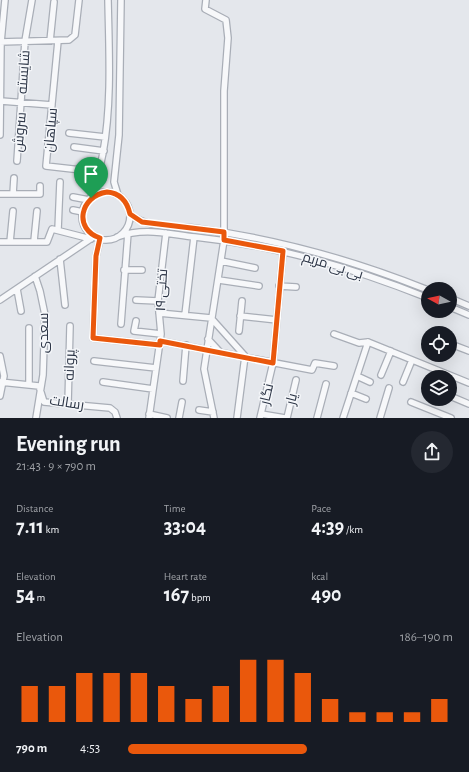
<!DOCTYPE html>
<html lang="en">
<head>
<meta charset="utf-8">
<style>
  :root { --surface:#171b24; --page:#242831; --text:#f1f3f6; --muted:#9ea1a6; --accent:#ea580c }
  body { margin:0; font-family:"Alegreya Sans",Cairo,sans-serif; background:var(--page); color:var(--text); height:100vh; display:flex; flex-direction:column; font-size:15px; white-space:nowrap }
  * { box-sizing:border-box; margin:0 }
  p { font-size:13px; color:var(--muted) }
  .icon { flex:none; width:22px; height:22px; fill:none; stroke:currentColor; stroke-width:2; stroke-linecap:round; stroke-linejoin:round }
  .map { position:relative; height:418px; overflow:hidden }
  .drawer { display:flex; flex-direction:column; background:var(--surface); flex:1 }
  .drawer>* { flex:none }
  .needle { width:26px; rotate:278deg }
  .tools { position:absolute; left:421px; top:282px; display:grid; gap:8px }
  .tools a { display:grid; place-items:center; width:36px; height:36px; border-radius:50%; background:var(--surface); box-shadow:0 4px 16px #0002; font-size:20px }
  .pin { position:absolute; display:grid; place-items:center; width:34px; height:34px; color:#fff; margin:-41px -17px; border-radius:50% 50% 50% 0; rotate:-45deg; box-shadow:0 0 4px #0007 }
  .pin .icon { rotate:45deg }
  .round { display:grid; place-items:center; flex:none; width:42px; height:42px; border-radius:21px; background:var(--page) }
  .headline { display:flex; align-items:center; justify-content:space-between; height:68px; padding:0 16px }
  h1 { font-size:22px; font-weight:700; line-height:30px }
  .stats { display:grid; grid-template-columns:repeat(3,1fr); gap:6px; height:68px; padding:4px 16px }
  .stats div { display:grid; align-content:center }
  .stats b { font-size:20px; font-weight:700 }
  .stats small { font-size:11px; font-weight:400 }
  .stats p { font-size:11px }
  .chart { height:112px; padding:8px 16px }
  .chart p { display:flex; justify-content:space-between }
  .chart svg { width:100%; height:72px; margin-top:4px; stroke:var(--accent); stroke-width:6 }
  ul { padding:0 16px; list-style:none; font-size:13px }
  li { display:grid; grid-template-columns:64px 48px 1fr; align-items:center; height:30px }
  li i { height:10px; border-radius:5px; background:var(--accent) }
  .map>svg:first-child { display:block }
</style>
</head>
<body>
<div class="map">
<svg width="469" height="418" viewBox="0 0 469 418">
  <rect width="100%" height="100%" fill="#e4e7ec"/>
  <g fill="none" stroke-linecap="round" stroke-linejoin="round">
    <defs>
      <path id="minor" d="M206,0L205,9L226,20L228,38L224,91V240L204,369L214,418
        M50,41L54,2
        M58,41L46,166L99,172
        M0,42L69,40L75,35L79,0
        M1,101L52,105
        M69,133L105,137
        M0,135L1,42L5,0
        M74,147L104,151
        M17,161L25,41L32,0
        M82 216a24 24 0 1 1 48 0a24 24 0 1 1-48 0Z
        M0,194H40V186
        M13,194L14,178
        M118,195L114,182L119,135L121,0
        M73,197L89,200
        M91,197C96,183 100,168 103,153C112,103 109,50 108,0
        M73,210L83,212
        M130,214C146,228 174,226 194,228C274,238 353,260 428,290
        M58,230L60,182
        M117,237C145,227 167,234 195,237C278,246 350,267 428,298
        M100,239L96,256L93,338L160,345
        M34,241L37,211
        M0,242H47L52,229L91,239
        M10,242L13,211
        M60,259L65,305
        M221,261L255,268
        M124,270H142
        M35,276L40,291L45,315L43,375L36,418
        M219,280L259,286
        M279,286L296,287
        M17,289L21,311
        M450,298L469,306
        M0,300L95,236
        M136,300L158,301
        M450,307L469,315
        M159,313L211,318L245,356L237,418
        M185,315L194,237
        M240,316L277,320
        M136,321L134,331L161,334
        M121,324L128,233
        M239,331L242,301
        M334,334L359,343L368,342
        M208,339L220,352
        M160,341L312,370L315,363L334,366
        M456,346L469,351
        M0,356L4,376L0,396
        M94,361L156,368
        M381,375L391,351
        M357,376L370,382
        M183,381L186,345
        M0,382L39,386L44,402L110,408L115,412L117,418
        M103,382L153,389
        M403,382L412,360
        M29,385V328
        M426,386L428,387
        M351,393L366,399
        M450,396L469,404
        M411,402L451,418
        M68,404L70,326
        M199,410L213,412
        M149,414L167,418
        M261,414L285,418
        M149,418L161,334L158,301L166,233
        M179,418L182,402
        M260,418L273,363L283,251
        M287,418L296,380
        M317,418L326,384
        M343,418L368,342L469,383
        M380,418L389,388"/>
    </defs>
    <use href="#minor" stroke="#a9aeb7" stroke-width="8"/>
    <use href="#minor" stroke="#f7f8fa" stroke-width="5.5"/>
  </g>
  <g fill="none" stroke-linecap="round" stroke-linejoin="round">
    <defs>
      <path id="route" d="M107,192C120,193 127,201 130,214L142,222L224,232V240L283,251L273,363L160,341V345L93,338L96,256L100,238C73,229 80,196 107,192Z"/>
    </defs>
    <use href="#route" stroke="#fff" stroke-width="8"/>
    <use href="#route" stroke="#ea580c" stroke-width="5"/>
  </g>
  <g text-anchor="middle" stroke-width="3" stroke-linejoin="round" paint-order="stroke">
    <g font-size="14" fill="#2b3445" stroke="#f4f6f9">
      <text transform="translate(23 72) rotate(-86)" y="5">شایسته</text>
      <text transform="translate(50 130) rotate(-85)" y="5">سپاهان</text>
      <text transform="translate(19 132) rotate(-85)" y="5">سروش</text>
      <text transform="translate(333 265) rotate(17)" y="5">بی بی مریم</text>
      <text transform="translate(161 290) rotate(-87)" y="5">تختی ۱۹</text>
      <text transform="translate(43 333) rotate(-90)" y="5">سعدی</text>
      <text transform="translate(69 365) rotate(-88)" y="5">پروانه</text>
      <text transform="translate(266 394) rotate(-77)" y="5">نگار</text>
      <text transform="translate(291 399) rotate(-76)" y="5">یار</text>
      <text transform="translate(67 402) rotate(9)" y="5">رسالت</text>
    </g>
  </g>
</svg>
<div class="tools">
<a><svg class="needle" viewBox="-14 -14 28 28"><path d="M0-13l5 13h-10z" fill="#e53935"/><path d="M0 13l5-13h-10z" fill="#9ea1a6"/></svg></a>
<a><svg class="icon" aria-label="locate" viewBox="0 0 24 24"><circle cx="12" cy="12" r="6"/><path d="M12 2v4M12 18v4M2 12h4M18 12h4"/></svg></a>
<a><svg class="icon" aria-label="layers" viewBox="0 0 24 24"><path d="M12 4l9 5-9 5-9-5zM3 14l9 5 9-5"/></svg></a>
</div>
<div class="pin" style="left:91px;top:198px;background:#1e9e55"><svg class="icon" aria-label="arrive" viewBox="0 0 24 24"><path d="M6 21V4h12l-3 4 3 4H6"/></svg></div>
</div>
<section class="drawer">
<div class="headline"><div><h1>Evening run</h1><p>21:43 · 9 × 790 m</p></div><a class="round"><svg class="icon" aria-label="share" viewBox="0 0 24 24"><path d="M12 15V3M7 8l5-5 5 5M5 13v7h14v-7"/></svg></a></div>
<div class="stats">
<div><p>Distance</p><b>7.11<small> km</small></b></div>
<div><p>Time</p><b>33:04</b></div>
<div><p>Pace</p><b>4:39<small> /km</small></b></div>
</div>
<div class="stats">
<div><p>Elevation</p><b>54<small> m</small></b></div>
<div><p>Heart rate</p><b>167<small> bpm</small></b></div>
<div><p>kcal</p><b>490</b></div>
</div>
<div class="chart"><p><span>Elevation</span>186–190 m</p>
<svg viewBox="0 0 160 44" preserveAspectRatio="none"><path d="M5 44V22M15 44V22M25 44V14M35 44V14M45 44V14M55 44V22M65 44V30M75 44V22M85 44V6M95 44V6M105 44V14M115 44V30M125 44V38M135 44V38M145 44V38M155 44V30"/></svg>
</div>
<ul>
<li><b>790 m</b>4:53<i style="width:55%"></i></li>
</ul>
</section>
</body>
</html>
